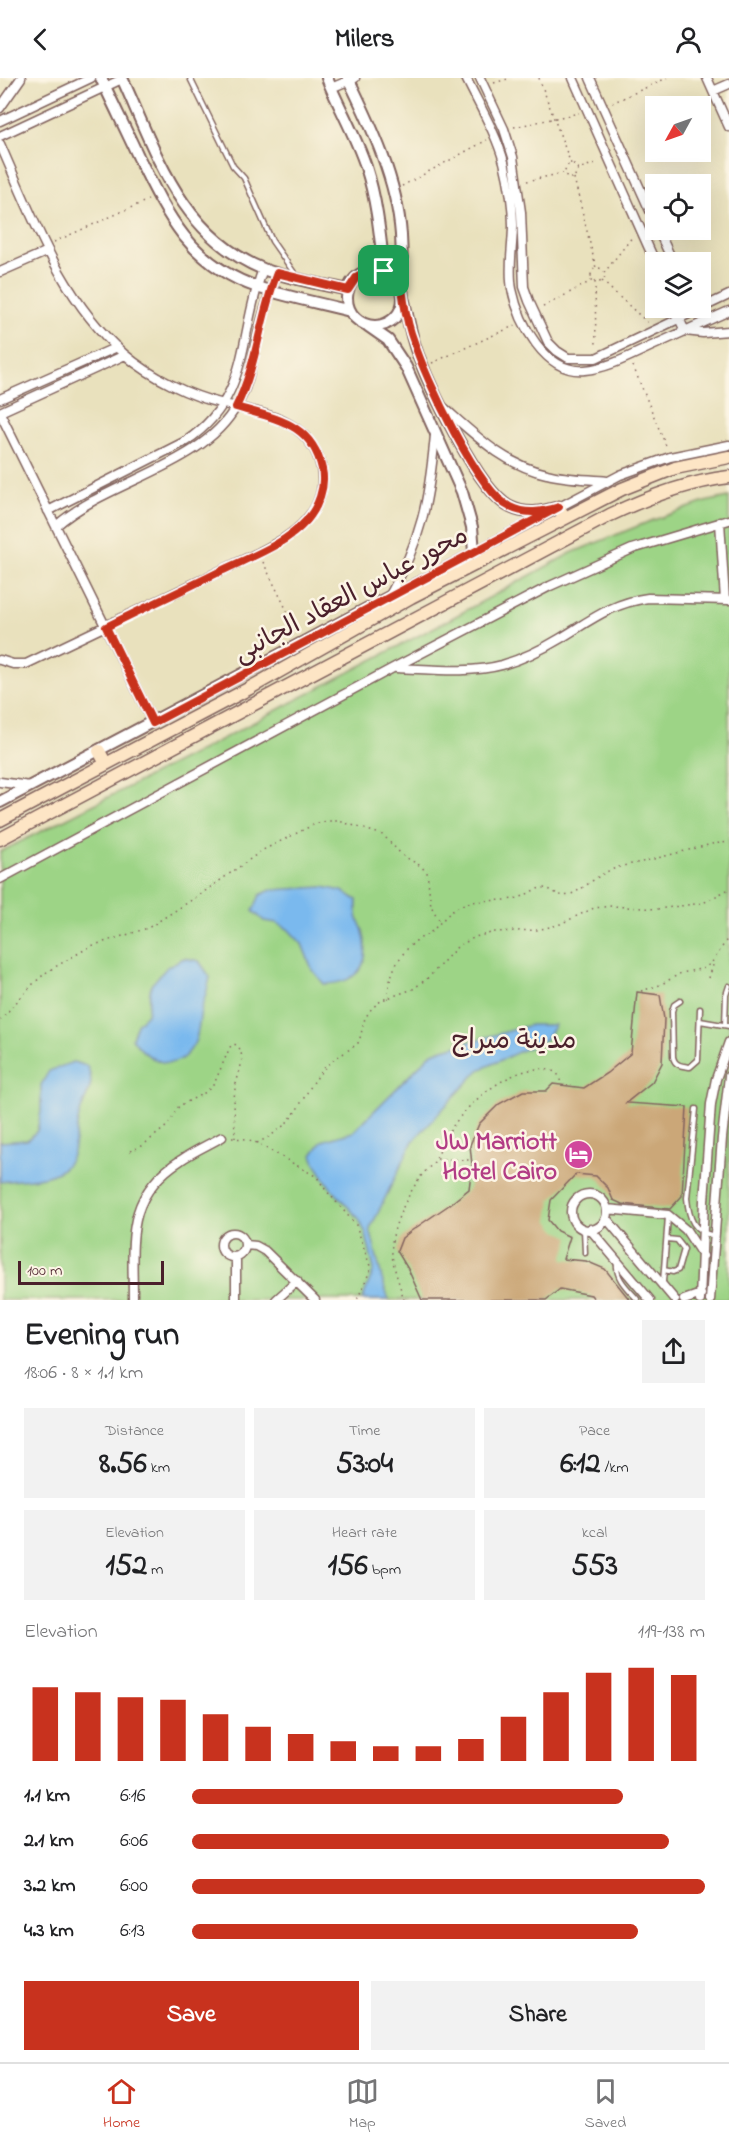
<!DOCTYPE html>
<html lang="en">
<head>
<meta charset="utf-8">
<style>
  :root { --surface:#fff; --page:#f2f2f2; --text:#202124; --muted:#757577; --line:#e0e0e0; --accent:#c8321e }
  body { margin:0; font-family:"Indie Flower","Playpen Sans Arabic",sans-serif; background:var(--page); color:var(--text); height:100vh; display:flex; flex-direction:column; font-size:22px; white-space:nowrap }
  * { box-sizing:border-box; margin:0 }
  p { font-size:20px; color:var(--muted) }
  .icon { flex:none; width:33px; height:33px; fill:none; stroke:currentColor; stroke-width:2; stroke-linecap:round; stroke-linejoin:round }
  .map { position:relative; height:1222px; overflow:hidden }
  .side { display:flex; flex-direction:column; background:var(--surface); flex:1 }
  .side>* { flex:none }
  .needle { width:39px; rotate:230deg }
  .fabs { position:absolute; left:645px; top:18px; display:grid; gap:12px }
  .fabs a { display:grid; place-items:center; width:66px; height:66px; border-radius:0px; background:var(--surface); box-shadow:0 6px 24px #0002; font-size:30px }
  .scale { position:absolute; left:18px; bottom:15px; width:146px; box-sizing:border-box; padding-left:6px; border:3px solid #4a1f2b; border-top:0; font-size:16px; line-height:21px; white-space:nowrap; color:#4a1f2b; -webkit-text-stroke:4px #fcf5e5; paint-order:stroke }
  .pin { position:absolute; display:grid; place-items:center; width:51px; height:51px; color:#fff; margin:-26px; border-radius:12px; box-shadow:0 3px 9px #0006 }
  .round { display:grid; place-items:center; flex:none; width:63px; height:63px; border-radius:0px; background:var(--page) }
  .headline { display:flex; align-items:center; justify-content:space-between; height:102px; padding:0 24px }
  h1 { font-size:33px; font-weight:700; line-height:45px }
  .metrics { display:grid; grid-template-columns:repeat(3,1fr); gap:9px; height:102px; padding:6px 24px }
  .metrics div { display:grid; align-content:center; border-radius:0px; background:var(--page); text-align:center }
  .metrics b { font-size:30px; font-weight:700 }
  .metrics small { font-size:16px; font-weight:400 }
  .metrics p { font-size:16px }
  .chart { height:168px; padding:12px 24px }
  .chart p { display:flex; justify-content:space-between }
  .chart svg { width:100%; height:108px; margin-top:6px; stroke:var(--accent); stroke-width:6 }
  .action { display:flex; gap:12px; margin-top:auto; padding:12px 24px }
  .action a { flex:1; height:69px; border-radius:0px; background:var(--accent); color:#fff; font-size:24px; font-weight:700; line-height:69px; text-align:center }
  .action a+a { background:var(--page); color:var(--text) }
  ul { padding:0 24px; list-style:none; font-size:20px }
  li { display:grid; grid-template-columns:96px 72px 1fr; align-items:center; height:45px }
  li i { height:15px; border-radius:8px; background:var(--accent) }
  header { display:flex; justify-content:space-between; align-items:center; height:78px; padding:0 24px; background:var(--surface); font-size:27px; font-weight:700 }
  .tab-bar { display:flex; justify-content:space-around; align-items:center; height:84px; border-top:2px solid var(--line); background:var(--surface); font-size:16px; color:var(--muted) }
  .tab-bar a { display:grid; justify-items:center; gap:3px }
  .tab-bar .active { color:var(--accent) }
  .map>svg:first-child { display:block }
</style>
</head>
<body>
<header><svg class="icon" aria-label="back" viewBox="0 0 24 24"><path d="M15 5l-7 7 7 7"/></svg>Milers<svg class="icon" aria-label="person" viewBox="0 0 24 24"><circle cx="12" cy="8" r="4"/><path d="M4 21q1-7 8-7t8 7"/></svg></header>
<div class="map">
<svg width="729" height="1222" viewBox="0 0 729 1222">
  <rect width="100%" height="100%" fill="#fcf5e5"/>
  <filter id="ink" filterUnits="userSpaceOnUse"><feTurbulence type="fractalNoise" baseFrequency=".0167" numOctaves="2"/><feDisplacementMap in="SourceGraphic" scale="12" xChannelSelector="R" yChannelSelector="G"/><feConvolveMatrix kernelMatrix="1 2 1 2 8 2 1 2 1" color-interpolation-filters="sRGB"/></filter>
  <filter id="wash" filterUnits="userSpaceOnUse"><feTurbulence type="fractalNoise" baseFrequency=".008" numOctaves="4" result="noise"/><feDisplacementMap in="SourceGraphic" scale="24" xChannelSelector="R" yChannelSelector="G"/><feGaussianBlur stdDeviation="1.35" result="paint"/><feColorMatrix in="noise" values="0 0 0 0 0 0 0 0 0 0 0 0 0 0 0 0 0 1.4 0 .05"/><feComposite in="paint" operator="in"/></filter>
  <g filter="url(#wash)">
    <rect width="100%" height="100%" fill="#e9e1bd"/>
    <path fill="#9dd486" stroke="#747a58" stroke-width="1.5" d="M729,419V1222H0V774L205,670L452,540L571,475L648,444L705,424Z"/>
    <path fill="#7ab9ee" stroke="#626c8c" stroke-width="1.5" d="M323,809L342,813L357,822C357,828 356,835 358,841C359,845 362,849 363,853C372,887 358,905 324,906L312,891L302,866L288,851L277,845L264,843L253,833L260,817L271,812Z
      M184,880L199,883L210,899C208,911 204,921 201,932C199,942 199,954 195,964C178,998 148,985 132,960L137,946L147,936L151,907L168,888Z
      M531,947H555L545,962L479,992L413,1063L370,1151L382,1201L389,1222H362L374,1191L366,1157L359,1141L330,1109L316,1087L312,1077L322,1063L353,1054L433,974Z
      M73,984L87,988C96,1008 87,1014 81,1032C76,1045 76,1060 73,1074C65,1105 25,1100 0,1104V1064L27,1062L37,1053L41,1034V1007L49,993Z"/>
    <g id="blocks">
      <path fill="#cba778" d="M637,914L660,917L664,941L662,985L652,1004L626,1025L687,1029L682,1118L670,1131L622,1126L613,1122L608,1110L596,1098L576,1096L551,1122L548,1142L557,1153L570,1159L563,1181L586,1183L605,1191L630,1222H595L591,1217L560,1211L546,1222H422L408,1191L397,1173L402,1160L411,1153L449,1127L469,1111L472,1087L470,1067L479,1046L499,1026L523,1013H546L553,1006L584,1010L607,995L631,975Z"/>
    </g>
  </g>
  <g filter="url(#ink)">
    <use href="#blocks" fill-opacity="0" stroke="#82635e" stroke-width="1.5"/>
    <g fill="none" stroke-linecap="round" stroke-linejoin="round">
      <defs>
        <path id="service" d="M190,0L233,88L244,100L272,163L297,199
          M680,923L674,927L672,933L673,979C675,988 682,988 690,989L698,982L700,931
          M700,943L729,948
          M725,947L726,917L729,908
          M696,1031L687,1120C689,1141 693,1154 715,1158
          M584,1151L585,1175
          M617,1185C615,1200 628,1211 637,1221
          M664,1192L673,1194L678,1192L684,1171L677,1162L667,1161
          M663,1204L668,1139"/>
        <path id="minor" d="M466,0C479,27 496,55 504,84C509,104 513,126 513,147C513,168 508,190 512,211C519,245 545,296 585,292C609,290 632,277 654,267C679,256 704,244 729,233
          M480,0L504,51L513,79L521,134L524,209L529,223L548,264L557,273L568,280H596L729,217
          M573,0L656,186
          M590,0L656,146
          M707,0L729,49
          M331,10L355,0
          M713,13L729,6
          M0,30L21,0
          M0,43L91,0
          M0,58L122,1
          M0,66C33,140 61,221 124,276C151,299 189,318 224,326C244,331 272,336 289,346C324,366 334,411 306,442C293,457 275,466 258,475L26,586H13L0,582
          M658,152L673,184
          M0,194L48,173
          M674,230L685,253L703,255L729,253
          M0,321L117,269
          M442,328C474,356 504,387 547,396C566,401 587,401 607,403
          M0,334L125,277
          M0,335L153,645
          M48,433L186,363C252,319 238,256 263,191
          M720,444L725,522
          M56,448C108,402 203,389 237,327C249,307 252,283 257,261C262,238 269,217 277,195
          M389,519L620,397L670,379L729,367
          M389,519C422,461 429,422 435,357
          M396,590C430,591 469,596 502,587C522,581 543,571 561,560C591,542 612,525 648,520L729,522
          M0,704L30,708
          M0,801L393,590L550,508L632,471L729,442
          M571 1134a18 18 0 1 1 36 0a18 18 0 1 1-36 0Z
          M607,1131L668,1137L686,1152L703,1178
          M606,1140L675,1222
          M590,1151L650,1222
          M221 1167a12 12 0 1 1 24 0a12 12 0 1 1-24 0Z
          M246,1167L256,1168L265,1173L315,1222
          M236,1180V1222
          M133,1222C133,1163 124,1118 181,1082C194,1073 208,1067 222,1059
          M276,1222L297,1203
          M684,1222L701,1216
          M700,1222L704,1123L711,1026L716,1001L729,964
          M710,1222L722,1060L729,998"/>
        <path id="tertiary" d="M101,0C113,26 126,52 138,78C167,137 190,186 257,209C287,219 319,225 350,233
          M122,0C156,74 180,157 263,191C290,201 320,206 348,212
          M327,0C339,30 356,58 366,89C377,123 380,157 384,193
          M348,0C372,49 397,102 401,157C402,174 402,190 401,207
          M347 220a28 28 0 1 1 56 0a28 28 0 1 1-56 0Z
          M404,223C408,241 411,259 418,277C431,311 479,414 510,429C526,437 542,434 559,429
          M368,248L388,262L406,289L462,414L472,449L474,474
          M0,724L389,519"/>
        <path id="secondary" d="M559,429L564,440
          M99,673L106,686
          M0,742L248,611L411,519L622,411L675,390L729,379
          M0,761L610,437C648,419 687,404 729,399"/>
      </defs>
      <use href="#service" stroke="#82635e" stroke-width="7"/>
      <use href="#minor" stroke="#82635e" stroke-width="11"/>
      <use href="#tertiary" stroke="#82635e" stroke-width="14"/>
      <use href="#secondary" stroke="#82635e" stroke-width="15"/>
      <path stroke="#82635e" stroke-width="1.5" stroke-dasharray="1.5 4.5" stroke-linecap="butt" d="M539,0L571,86
        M494,5L511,0
        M612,25L667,0
        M514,49L579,35
        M578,91L574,86L568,87L564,95L568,100H574L578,91L599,84
        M574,100L596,190
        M527,103L563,95
        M402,108L487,62
        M54,164L148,122
        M591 197a7 7 0 1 1 14 0a7 7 0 1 1-14 0Z
        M604,195L633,158
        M602,203L648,245
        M595,204L596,269
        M543,229L593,202
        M432,285L516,247
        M633,288L667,370
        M263,484L298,555
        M709,900L714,884
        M641,913L660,907L681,895L705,890L714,882L729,858
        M388,921C388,897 398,877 417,862C422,859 428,857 433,852C445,840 454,827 472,824C487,821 503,824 518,820C527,818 533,810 543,810C552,810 558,820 568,817C579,815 597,797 611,792C620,788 632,786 642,784C665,778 689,772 712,766L729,764
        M0,942L34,905L48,893L91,868L148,850L201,816L263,772L315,746L327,743H339L383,757L402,777L419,787L427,794L431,828L440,844
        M232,1060L247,1061L257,1065L317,1099L325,1111L356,1147L370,1188V1193L357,1222
        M257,1065C300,1044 296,1025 322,993C332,980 347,975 359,964L365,940L372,930L382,922L413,911L429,899L457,869L475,859L495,854L537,852L558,847L594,830L612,828L657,831L703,825L729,811
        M130,1073L142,1068L167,1048L179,1028L206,1014L214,1006L230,969L234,966L238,968C247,981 237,997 235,1011C233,1026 235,1044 235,1060
        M437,1081L469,1082
        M404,1222C399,1203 390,1184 392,1164C395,1142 407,1119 419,1101C423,1095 429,1090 434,1084C441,1072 445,1059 453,1048C470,1023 508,992 538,991C549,991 562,993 560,1006"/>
      <use href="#service" stroke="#fff" stroke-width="4"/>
      <use href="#minor" stroke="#fff" stroke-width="8"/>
      <use href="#tertiary" stroke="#fff" stroke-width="10"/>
      <use href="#secondary" stroke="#fde5c5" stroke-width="12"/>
    </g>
  </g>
  <g fill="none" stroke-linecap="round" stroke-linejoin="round" filter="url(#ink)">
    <defs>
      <path id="route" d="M369,192C381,191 394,194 400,206C403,212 403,218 404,224C406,237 409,251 414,264C425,299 478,414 510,429C526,437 542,434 559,429L153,645L106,549C144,530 183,512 221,493C250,479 285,467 307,442C318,429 326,409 322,391C312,345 276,341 236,329C257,288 260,238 277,195L348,212L356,200Z"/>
    </defs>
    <use href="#route" stroke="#fff" stroke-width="12"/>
    <use href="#route" stroke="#c8321e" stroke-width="8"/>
  </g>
  <defs>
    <symbol id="hotel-disc" viewBox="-11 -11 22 22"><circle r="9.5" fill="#d1479c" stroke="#fcf5e5"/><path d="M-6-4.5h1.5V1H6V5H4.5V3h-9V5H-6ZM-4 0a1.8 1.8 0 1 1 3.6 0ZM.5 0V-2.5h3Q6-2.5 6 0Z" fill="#fff"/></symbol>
  </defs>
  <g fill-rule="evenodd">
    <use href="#hotel-disc" x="562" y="1060" width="33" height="33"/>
  </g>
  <g text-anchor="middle" stroke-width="5" stroke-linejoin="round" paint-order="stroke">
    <g font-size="26" fill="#4a1f2b" stroke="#fcf5e5">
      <text transform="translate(350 515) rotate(-28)" y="9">محور عباس العقاد الجانبى</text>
    </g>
    <g font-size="26" font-weight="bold" fill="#b23c85" stroke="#fcf5e5" text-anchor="end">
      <text x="557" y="1071">JW Marriott<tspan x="557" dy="30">Hotel Cairo</tspan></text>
    </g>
    <g font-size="27" fill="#4a1f2b" stroke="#fcf5e5">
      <text x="514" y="970">مدينة ميراج</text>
    </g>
  </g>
</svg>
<div class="fabs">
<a><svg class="needle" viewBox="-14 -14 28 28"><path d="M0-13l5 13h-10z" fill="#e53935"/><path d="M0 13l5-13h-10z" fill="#757577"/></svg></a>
<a><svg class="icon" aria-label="locate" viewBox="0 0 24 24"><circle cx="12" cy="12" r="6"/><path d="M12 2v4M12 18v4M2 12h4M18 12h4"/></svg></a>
<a><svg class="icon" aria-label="layers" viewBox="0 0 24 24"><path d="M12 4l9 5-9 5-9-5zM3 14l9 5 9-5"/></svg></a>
</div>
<div class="scale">100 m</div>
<div class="pin" style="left:384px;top:193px;background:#1e9e55"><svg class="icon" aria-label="arrive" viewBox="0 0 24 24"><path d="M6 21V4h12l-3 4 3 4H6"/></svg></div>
</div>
<section class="side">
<div class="headline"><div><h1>Evening run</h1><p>18:06 · 8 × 1.1 km</p></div><a class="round"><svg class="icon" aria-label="share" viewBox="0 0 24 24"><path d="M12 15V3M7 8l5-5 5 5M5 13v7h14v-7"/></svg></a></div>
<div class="metrics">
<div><p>Distance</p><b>8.56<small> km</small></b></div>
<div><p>Time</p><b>53:04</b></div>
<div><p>Pace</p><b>6:12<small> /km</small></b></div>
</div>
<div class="metrics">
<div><p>Elevation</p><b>152<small> m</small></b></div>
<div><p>Heart rate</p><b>156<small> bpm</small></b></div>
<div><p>kcal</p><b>553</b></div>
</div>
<div class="chart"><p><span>Elevation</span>119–138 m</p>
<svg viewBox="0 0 160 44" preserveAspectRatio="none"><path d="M5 44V14M15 44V16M25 44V18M35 44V19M45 44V25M55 44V30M65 44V33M75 44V36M85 44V38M95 44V38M105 44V35M115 44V26M125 44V16M135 44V8M145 44V6M155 44V9"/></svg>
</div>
<ul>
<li><b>1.1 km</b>6:16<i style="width:84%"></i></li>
<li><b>2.1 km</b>6:06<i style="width:93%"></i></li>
<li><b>3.2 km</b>6:00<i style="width:100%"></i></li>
<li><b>4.3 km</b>6:13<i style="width:87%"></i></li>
</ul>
<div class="action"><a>Save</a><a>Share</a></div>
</section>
<nav class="tab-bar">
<a class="active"><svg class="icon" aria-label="home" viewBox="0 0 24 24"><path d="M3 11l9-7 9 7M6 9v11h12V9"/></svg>Home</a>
<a><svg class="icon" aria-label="map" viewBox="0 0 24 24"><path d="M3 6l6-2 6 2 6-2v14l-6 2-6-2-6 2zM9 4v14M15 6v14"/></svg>Map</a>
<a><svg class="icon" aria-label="saved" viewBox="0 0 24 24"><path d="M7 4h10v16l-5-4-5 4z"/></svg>Saved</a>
</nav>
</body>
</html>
